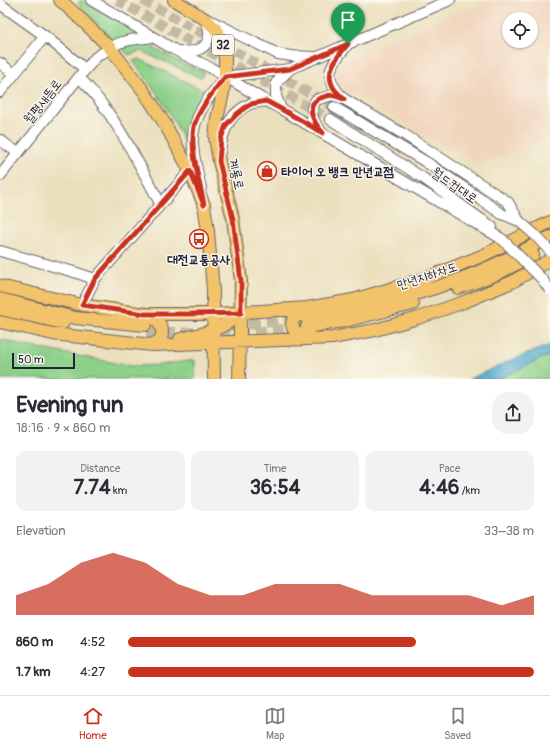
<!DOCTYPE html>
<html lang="en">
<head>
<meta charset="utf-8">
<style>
  :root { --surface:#fff; --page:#f2f2f3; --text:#2b2b33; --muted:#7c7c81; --line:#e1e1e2; --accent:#c8321e }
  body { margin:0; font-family:Pangolin,"Poor Story",sans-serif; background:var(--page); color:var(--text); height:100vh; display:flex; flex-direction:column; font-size:15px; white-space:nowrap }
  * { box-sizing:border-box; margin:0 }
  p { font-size:13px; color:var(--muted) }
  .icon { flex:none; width:22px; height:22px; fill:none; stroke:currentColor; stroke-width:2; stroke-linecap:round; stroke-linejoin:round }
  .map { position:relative; height:379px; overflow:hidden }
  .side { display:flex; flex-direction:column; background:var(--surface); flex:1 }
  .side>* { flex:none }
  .fabs { position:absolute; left:502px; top:12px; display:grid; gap:8px }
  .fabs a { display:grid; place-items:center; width:36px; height:36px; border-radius:50%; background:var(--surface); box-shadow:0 1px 3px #0004; font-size:20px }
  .scale { position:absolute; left:12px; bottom:10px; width:63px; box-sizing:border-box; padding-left:4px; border:2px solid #22223b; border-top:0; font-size:11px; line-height:14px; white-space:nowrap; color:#22223b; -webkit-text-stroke:3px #fbf7ec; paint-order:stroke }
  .pin { position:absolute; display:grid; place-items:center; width:34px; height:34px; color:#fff; margin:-41px -17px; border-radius:50% 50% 50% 0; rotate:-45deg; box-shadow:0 0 4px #0007 }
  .pin .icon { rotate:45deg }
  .round { display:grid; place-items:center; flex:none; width:42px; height:42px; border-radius:16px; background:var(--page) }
  .headline { display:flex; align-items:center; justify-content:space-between; height:68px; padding:0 16px }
  h1 { font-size:22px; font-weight:700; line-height:30px }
  .figures { display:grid; grid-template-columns:repeat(3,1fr); gap:6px; height:68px; padding:4px 16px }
  .figures div { display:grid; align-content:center; border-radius:10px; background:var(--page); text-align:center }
  .figures b { font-size:20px; font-weight:700 }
  .figures small { font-size:11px; font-weight:400 }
  .figures p { font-size:11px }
  .chart { height:112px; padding:8px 16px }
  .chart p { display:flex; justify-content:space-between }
  .chart svg { width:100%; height:72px; margin-top:4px; fill:var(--accent); opacity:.7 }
  ul { padding:0 16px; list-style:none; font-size:13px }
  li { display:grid; grid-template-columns:64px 48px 1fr; align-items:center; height:30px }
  li i { height:10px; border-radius:5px; background:var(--accent) }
  .dock { display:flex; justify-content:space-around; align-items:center; height:56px; border-top:1px solid var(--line); background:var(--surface); font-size:11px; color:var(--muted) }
  .dock a { display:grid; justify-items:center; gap:2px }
  .dock .current { color:var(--accent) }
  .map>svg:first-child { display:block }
</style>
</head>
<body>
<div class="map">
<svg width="550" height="379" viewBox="0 0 550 379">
  <rect width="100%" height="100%" fill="#fbf7ec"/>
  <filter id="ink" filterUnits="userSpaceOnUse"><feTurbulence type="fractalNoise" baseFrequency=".025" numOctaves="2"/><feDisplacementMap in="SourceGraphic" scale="8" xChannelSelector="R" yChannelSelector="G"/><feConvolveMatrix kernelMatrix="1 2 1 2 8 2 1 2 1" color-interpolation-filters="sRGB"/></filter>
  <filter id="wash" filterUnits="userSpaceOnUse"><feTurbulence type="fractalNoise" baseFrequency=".012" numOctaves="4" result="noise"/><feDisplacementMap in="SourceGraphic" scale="16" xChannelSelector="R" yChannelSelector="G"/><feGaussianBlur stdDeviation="0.9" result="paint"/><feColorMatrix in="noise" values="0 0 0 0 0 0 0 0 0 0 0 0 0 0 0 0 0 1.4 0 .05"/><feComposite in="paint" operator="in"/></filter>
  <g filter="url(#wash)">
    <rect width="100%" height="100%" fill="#ebe0bd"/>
    <path fill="#f1d5bd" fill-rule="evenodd" d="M490,0H550V137L480,165L344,89L338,81L339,73L341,66L350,59L446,15L468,10ZM509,19H531V41H509Z"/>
    <path fill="#8cd089" stroke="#577962" d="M81,0L136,31V36L114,41L78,4Z
      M143,42L183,64L204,72L201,78L141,51L128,55L122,48L123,45Z
      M139,59L209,93C197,109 189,120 188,141L185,144C172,113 153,87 133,61Z
      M0,339L27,346L131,366L159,365L195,360V379H0Z
      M550,356V379H498L542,358Z"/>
    <path fill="#51abcf" stroke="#3a6685" d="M550,345V356L542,358L498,379H469L516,358Z"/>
  </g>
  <g filter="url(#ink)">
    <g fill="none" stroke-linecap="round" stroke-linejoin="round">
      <path stroke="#c3baa3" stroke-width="10" stroke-dasharray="10 5" stroke-linecap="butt" d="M117,0L330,119
        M143,0L334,107"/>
      <path stroke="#c3baa3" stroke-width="12" stroke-dasharray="12 6" stroke-linecap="butt" d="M230,325L265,322L304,317
        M146,332C198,334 252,335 304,328"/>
      <defs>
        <path id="minor" d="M91,0L173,49L211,68L266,101L281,109L502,239
          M0,4L45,36L85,69
          M209,20L278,54L292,56L315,57
          M181,51C193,53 208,50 209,35C210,29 207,23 205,19
          M0,63L14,74
          M79,77C114,112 136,159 160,203
          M0,92L45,36
          M343,98C323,77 328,68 346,47
          M334,107L426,162L502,214L519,221
          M281,109L276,96V83L290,69
          M330,119L423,178L492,227
          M320,130C312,121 309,111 316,100L333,95L344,99L405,135L508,202L519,221
          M0,140L18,153
          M220,152C222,132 229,113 250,104C255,102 261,102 266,101
          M0,176L79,77L96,57L119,43L130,40L153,37
          M201,188C198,174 194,159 193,145C191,118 209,96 225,77L290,69L450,0
          M0,251L74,272L95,279
          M82,305L95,279L190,171"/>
        <path id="major" d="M60,0L85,23L110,48L143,90L165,124L190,171L204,205L208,231L213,290L214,379
          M174,0L205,19L215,28L220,37L225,57V77L223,93L217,119L215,137L219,161L233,219L241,281L239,379
          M0,286L82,305L145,314H214L307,308L353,300L424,279L484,255L550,222
          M458,288L499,273L533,255
          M0,299L75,318L145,325
          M0,309L63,323
          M306,309C285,320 289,334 311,338
          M146,314C157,320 165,325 161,339L152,345
          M305,317C364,309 417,297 473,274C499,264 525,250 550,237
          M0,322L53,334L152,345L332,338L375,330L418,318L464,302L512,282L550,260
          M307,327L349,320L413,304
          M180,339C203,334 224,329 241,313"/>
      </defs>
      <use href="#minor" stroke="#686468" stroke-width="12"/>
      <use href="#major" stroke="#686468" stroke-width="14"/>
      <use href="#minor" stroke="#fff" stroke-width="10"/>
      <use href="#major" stroke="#f2c36a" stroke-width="12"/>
      <defs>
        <path id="minor-bridge" d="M519,221L535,235L550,251
          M502,239L542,279L550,290"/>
      </defs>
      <use href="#minor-bridge" stroke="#686468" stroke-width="12" stroke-linecap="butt"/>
      <use href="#minor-bridge" stroke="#fff" stroke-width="10"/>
    </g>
  </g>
  <g fill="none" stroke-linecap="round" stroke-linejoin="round" filter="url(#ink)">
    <defs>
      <path id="route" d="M348,44C338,56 324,71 333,87C336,92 341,96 344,99C341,98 336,96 332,95C328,95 324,97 320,98C303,106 315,124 323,133L281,109L266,101L251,104L246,107L237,114L226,125L221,139L219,161L233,219L241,281V313L190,314H145L82,305L95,279L190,171L204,205C200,182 187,142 196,120C203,104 214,90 225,77L290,69Z"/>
    </defs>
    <use href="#route" stroke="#fff" stroke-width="8"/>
    <use href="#route" stroke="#c8321e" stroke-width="5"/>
  </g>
  <defs>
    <symbol id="shop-ring" viewBox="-11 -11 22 22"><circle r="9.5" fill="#fbf7ec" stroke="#c8321e" stroke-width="1.5"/><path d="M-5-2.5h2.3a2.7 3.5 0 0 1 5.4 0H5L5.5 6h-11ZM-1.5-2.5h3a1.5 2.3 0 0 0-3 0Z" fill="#c8321e"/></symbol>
    <symbol id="bus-ring" viewBox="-11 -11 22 22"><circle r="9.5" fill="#fbf7ec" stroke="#c8321e" stroke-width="1.5"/><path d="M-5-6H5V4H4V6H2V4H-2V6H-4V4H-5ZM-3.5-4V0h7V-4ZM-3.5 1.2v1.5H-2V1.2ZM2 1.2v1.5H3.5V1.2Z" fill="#c8321e"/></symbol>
  </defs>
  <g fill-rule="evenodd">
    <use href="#shop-ring" x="256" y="160" width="22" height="22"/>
    <use href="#bus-ring" x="188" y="228" width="22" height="22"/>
  </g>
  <g text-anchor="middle" stroke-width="3" stroke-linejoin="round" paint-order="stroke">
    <rect fill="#fbf7ec" stroke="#636270" stroke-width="1" x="212" y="35" width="22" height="20" rx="3"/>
    <g font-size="12" font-weight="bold" fill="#22223b">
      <text x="223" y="49">32</text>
    </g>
    <g font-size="13" fill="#22223b" stroke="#fbf7ec">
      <text transform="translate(42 101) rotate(-52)" y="5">월평새뜸로</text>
      <text transform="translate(237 174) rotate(77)" y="5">계룡로</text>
      <text transform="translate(455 185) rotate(35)" y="5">월드컵대로</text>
      <text transform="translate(427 275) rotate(-18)" y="5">만년지하차도</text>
    </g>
    <g font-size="13" font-weight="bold" fill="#22223b" stroke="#fbf7ec" text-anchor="start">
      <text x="281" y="176">타이어 오 뱅크 만년교점</text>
      <text x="199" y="264" text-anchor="middle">대전교통공사</text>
    </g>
  </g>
</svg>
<div class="fabs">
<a><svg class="icon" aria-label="locate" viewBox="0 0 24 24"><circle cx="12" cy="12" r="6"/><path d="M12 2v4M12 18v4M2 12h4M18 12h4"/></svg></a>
</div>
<div class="scale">50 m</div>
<div class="pin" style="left:348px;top:44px;background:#1e9e55"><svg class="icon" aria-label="arrive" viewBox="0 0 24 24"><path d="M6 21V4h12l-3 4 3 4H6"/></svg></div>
</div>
<section class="side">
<div class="headline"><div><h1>Evening run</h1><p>18:16 · 9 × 860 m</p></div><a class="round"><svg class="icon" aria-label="share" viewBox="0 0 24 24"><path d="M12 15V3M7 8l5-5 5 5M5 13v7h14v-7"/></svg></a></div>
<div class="figures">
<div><p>Distance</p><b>7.74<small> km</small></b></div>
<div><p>Time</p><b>36:54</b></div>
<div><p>Pace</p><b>4:46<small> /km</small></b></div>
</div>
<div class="chart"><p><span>Elevation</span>33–38 m</p>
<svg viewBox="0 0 160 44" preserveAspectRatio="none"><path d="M0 44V32L10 25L20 12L30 6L40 12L50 25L60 32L70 32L80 25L90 25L100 25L110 32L120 32L130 32L140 32L150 38L160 32V44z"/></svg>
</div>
<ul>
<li><b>860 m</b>4:52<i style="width:71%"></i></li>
<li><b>1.7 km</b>4:27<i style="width:100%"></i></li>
</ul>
</section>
<nav class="dock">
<a class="current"><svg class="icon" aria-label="home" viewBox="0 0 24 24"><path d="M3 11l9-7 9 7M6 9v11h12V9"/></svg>Home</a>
<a><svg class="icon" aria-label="map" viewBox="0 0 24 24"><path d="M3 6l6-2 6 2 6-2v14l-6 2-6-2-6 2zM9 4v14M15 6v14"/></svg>Map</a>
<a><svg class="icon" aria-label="saved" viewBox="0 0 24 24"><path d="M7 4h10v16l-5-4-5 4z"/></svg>Saved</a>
</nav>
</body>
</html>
